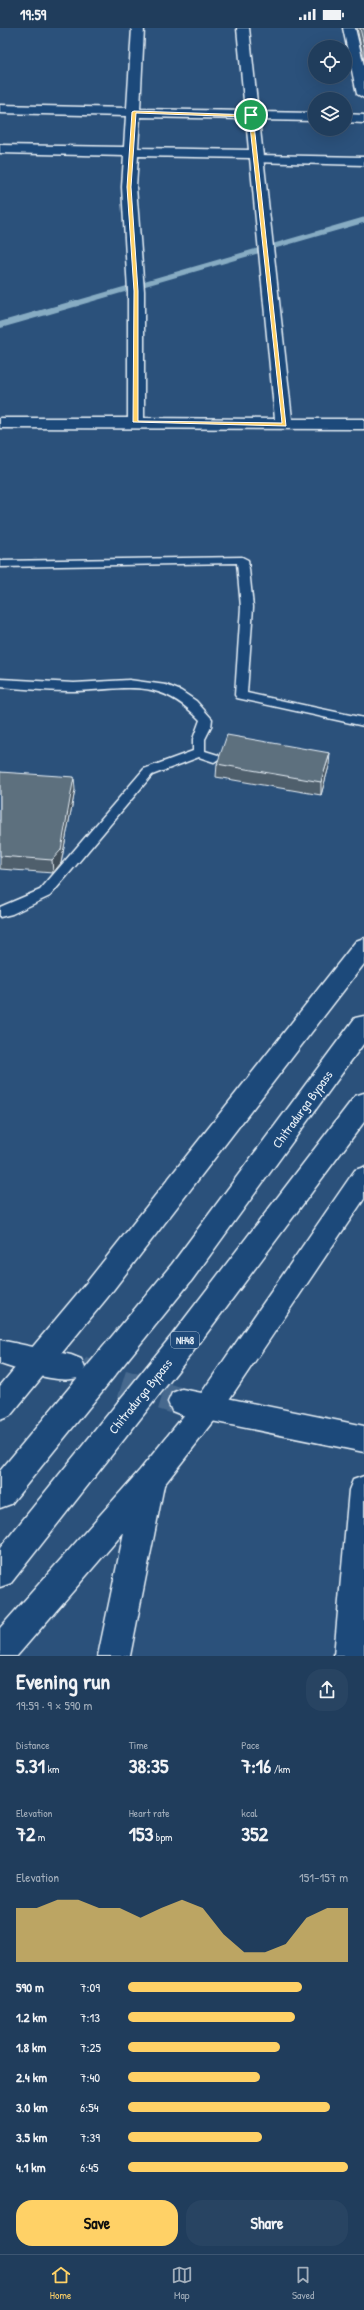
<!DOCTYPE html>
<html lang="en">
<head>
<meta charset="utf-8">
<style>
  :root { --surface:#203d5c; --page:#284462; --text:#f1f3f6; --muted:#a2aebb; --line:#3d5672; --accent:#ffd166 }
  body { margin:0; font-family:"Patrick Hand",sans-serif; background:var(--page); color:var(--text); height:100vh; display:flex; flex-direction:column; font-size:15px; white-space:nowrap }
  * { box-sizing:border-box; margin:0 }
  p { font-size:13px; color:var(--muted) }
  .icon { flex:none; width:22px; height:22px; fill:none; stroke:currentColor; stroke-width:2; stroke-linecap:round; stroke-linejoin:round }
  .map { position:relative; height:1628px; overflow:hidden }
  .side { display:flex; flex-direction:column; background:var(--surface); flex:1 }
  .side>* { flex:none }
  .controls { position:absolute; left:308px; top:12px; display:grid; gap:8px }
  .controls a { display:grid; place-items:center; width:44px; height:44px; border-radius:50%; background:var(--surface); box-shadow:0 4px 16px #0002,0 0 0 1px var(--line); font-size:20px }
  .pin { position:absolute; display:grid; place-items:center; width:34px; height:34px; color:#fff; margin:-17px; border:2px solid #fff; border-radius:50%; box-shadow:0 1px 4px #0007 }
  .round { display:grid; place-items:center; flex:none; width:42px; height:42px; border-radius:16px; background:var(--page) }
  .summary { display:flex; align-items:center; justify-content:space-between; height:68px; padding:0 16px }
  h1 { font-size:22px; font-weight:700; line-height:30px }
  .stats { display:grid; grid-template-columns:repeat(3,1fr); gap:6px; height:68px; padding:4px 16px }
  .stats div { display:grid; align-content:center }
  .stats b { font-size:20px; font-weight:700 }
  .stats small { font-size:11px; font-weight:400 }
  .stats p { font-size:11px }
  .chart { height:112px; padding:8px 16px }
  .chart p { display:flex; justify-content:space-between }
  .chart svg { width:100%; height:72px; margin-top:4px; fill:var(--accent); opacity:.7 }
  .button { display:flex; gap:8px; margin-top:auto; padding:8px 16px }
  .button a { flex:1; height:46px; border-radius:16px; background:var(--accent); color:#111; font-size:16px; font-weight:700; line-height:46px; text-align:center }
  .button a+a { background:var(--page); color:var(--text) }
  ul { padding:0 16px; list-style:none; font-size:13px }
  li { display:grid; grid-template-columns:64px 48px 1fr; align-items:center; height:30px }
  li i { height:10px; border-radius:5px; background:var(--accent) }
  .status { display:flex; justify-content:space-between; align-items:center; height:28px; padding:0 20px; background:var(--surface); direction:ltr }
  .status svg { height:11px; fill:currentColor }
  .tabs { display:flex; justify-content:space-around; align-items:center; height:56px; border-top:1px solid var(--line); background:var(--surface); font-size:11px; color:var(--muted) }
  .tabs a { display:grid; justify-items:center; gap:2px }
  .tabs .current { color:var(--accent) }
  .map>svg:first-child { display:block }
</style>
</head>
<body>
<div class="status"><b>19:59</b><svg viewBox="0 0 49 12"><path d="M0 12V9h3v3zM5 12V6h3v6zM10 12V3h3v9zM15 12V0h3v12zM26 1h20v11H26zM47 4h2v5h-2z"/></svg></div>
<div class="map">
<svg width="364" height="1628" viewBox="0 0 364 1628">
  <rect width="100%" height="100%" fill="#2b517b"/>
  <filter id="ink" filterUnits="userSpaceOnUse"><feTurbulence type="fractalNoise" baseFrequency=".025" numOctaves="2"/><feDisplacementMap in="SourceGraphic" scale="8" xChannelSelector="R" yChannelSelector="G"/><feConvolveMatrix kernelMatrix="1 2 1 2 8 2 1 2 1" color-interpolation-filters="sRGB"/></filter>
  <g filter="url(#ink)">
    <g fill="none" stroke-linecap="round" stroke-linejoin="round">
      <path stroke="#87acc3" stroke-width="5" d="M74,276L364,192"/>
      <path stroke="#87acc3" stroke-width="6" d="M0,297L77,275"/>
      <path stroke="#47698e" stroke-width="28" stroke-dasharray="28 14" stroke-linecap="butt" d="M82,1343L182,1374"/>
      <defs>
        <path id="service" d="M242,529L248,532L253,579L247,665L364,690V698L237,670L235,667L241,579L237,535L0,539V533Z
          M0,651L74,655L129,652L166,657L181,663L196,673L212,691L211,699L205,711V723L218,727L220,730L214,734L199,729L152,747L50,868L12,886L0,889V879L40,862L144,741L193,723V711L200,692C158,648 127,662 73,663C49,663 24,661 0,659Z"/>
        <path id="minor" d="M132,0H144L140,81L245,83L237,0H249L258,84L315,85V93L259,92L292,391H364V401L0,400V390H128V263L122,159L124,128L0,125V117L124,119L126,88L0,85V77L127,80ZM140,89L246,91L249,122L138,120ZM138,128L250,130L275,391L144,390V263L136,159Z
          M345,86L364,87V95L345,94Z
          M364,910V936L107,1270L10,1388L0,1392V1358L87,1254L356,913Z
          M364,1139V1171L218,1388L164,1457L130,1628H98L124,1504L17,1628H0V1600L140,1442L198,1370L355,1142Z
          M364,1448V1628H334L349,1462L353,1452Z"/>
        <path id="tertiary" d="M343,0H355L364,38V70L357,66Z
          M257,127L364,129V137L252,134L250,131Z"/>
        <path id="secondary" d="M0,1312L71,1327L81,1331L85,1340L81,1349C59,1357 23,1343 0,1336Z
          M182,1361L364,1398V1424L182,1387L172,1383L168,1374L172,1365Z"/>
        <path id="primary" d="M364,988V1015L192,1252L11,1476L0,1480V1443L172,1236L355,990Z
          M364,1065V1094L192,1325L11,1555L0,1559V1520L172,1307L355,1068Z"/>
      </defs>
      <use href="#service" stroke="#e8f1f8" stroke-width="3"/>
      <use href="#minor" stroke="#e8f1f8" stroke-width="3"/>
      <use href="#tertiary" stroke="#e8f1f8" stroke-width="3"/>
      <use href="#secondary" stroke="#e8f1f8" stroke-width="3"/>
      <use href="#primary" stroke="#e8f1f8" stroke-width="3"/>
      <use href="#service" fill="#1f4a7a" fill-rule="evenodd"/>
      <use href="#minor" fill="#1f4a7a" fill-rule="evenodd"/>
      <use href="#tertiary" fill="#1f4a7a" fill-rule="evenodd"/>
      <use href="#secondary" fill="#1f4a7a" fill-rule="evenodd"/>
      <use href="#primary" fill="#1f4a7a" fill-rule="evenodd"/>
    </g>
    <path fill="#505f6c" stroke="#e8f1f8" d="M357,0H364V33Z
      M217,736L329,738L321,767L216,749Z
      M0,744L75,762L61,835L53,845L0,841Z"/>
    <path fill="#414e58" stroke="#e8f1f8" d="M330,725L329,738L321,767V754Z
      M74,749L75,762L61,835L53,845L52,832Z"/>
    <path fill="#5d6f7e" stroke="#e8f1f8" d="M360,0H364V18Z
      M227,707L330,725L321,754L217,736Z
      M0,744L74,749L61,822L52,832L0,828Z"/>
  </g>
  <path fill="#ffd166" stroke="#fff" fill-rule="evenodd" d="M134,83L253,87L286,398L133,394L134,263L127,159L132,84ZM136,85L249,89L282,395L138,393V263L131,159Z"/>
  <g text-anchor="middle" stroke-width="3" stroke-linejoin="round" paint-order="stroke">
    <rect fill="#1f4a7a" stroke="#acbfd2" stroke-width="1" x="171" y="1304" width="28" height="16" rx="3"/>
    <g font-size="10" font-weight="bold" fill="#e8f1f8">
      <text x="185" y="1316">NH48</text>
    </g>
    <g font-size="13" fill="#e8f1f8" stroke="#1f4a7a">
      <text transform="translate(302 1081) rotate(-54)" y="5">Chitradurga Bypass</text>
      <text transform="translate(140 1368) rotate(-51)" y="5">Chitradurga Bypass</text>
    </g>
  </g>
</svg>
<div class="controls">
<a><svg class="icon" aria-label="locate" viewBox="0 0 24 24"><circle cx="12" cy="12" r="6"/><path d="M12 2v4M12 18v4M2 12h4M18 12h4"/></svg></a>
<a><svg class="icon" aria-label="layers" viewBox="0 0 24 24"><path d="M12 4l9 5-9 5-9-5zM3 14l9 5 9-5"/></svg></a>
</div>
<div class="pin" style="left:251px;top:87px;background:#1e9e55"><svg class="icon" aria-label="arrive" viewBox="0 0 24 24"><path d="M6 21V4h12l-3 4 3 4H6"/></svg></div>
</div>
<section class="side">
<div class="summary"><div><h1>Evening run</h1><p>19:59 · 9 × 590 m</p></div><a class="round"><svg class="icon" aria-label="share" viewBox="0 0 24 24"><path d="M12 15V3M7 8l5-5 5 5M5 13v7h14v-7"/></svg></a></div>
<div class="stats">
<div><p>Distance</p><b>5.31<small> km</small></b></div>
<div><p>Time</p><b>38:35</b></div>
<div><p>Pace</p><b>7:16<small> /km</small></b></div>
</div>
<div class="stats">
<div><p>Elevation</p><b>72<small> m</small></b></div>
<div><p>Heart rate</p><b>153<small> bpm</small></b></div>
<div><p>kcal</p><b>352</b></div>
</div>
<div class="chart"><p><span>Elevation</span>151–157 m</p>
<svg viewBox="0 0 160 44" preserveAspectRatio="none"><path d="M0 44V11L10 11L20 6L30 6L40 11L50 11L60 17L70 11L80 6L90 11L100 27L110 38L120 38L130 33L140 17L150 11L160 11V44z"/></svg>
</div>
<ul>
<li><b>590 m</b>7:09<i style="width:79%"></i></li>
<li><b>1.2 km</b>7:13<i style="width:76%"></i></li>
<li><b>1.8 km</b>7:25<i style="width:69%"></i></li>
<li><b>2.4 km</b>7:40<i style="width:60%"></i></li>
<li><b>3.0 km</b>6:54<i style="width:92%"></i></li>
<li><b>3.5 km</b>7:39<i style="width:61%"></i></li>
<li><b>4.1 km</b>6:45<i style="width:100%"></i></li>
</ul>
<div class="button"><a>Save</a><a>Share</a></div>
</section>
<nav class="tabs">
<a class="current"><svg class="icon" aria-label="home" viewBox="0 0 24 24"><path d="M3 11l9-7 9 7M6 9v11h12V9"/></svg>Home</a>
<a><svg class="icon" aria-label="map" viewBox="0 0 24 24"><path d="M3 6l6-2 6 2 6-2v14l-6 2-6-2-6 2zM9 4v14M15 6v14"/></svg>Map</a>
<a><svg class="icon" aria-label="saved" viewBox="0 0 24 24"><path d="M7 4h10v16l-5-4-5 4z"/></svg>Saved</a>
</nav>
</body>
</html>
